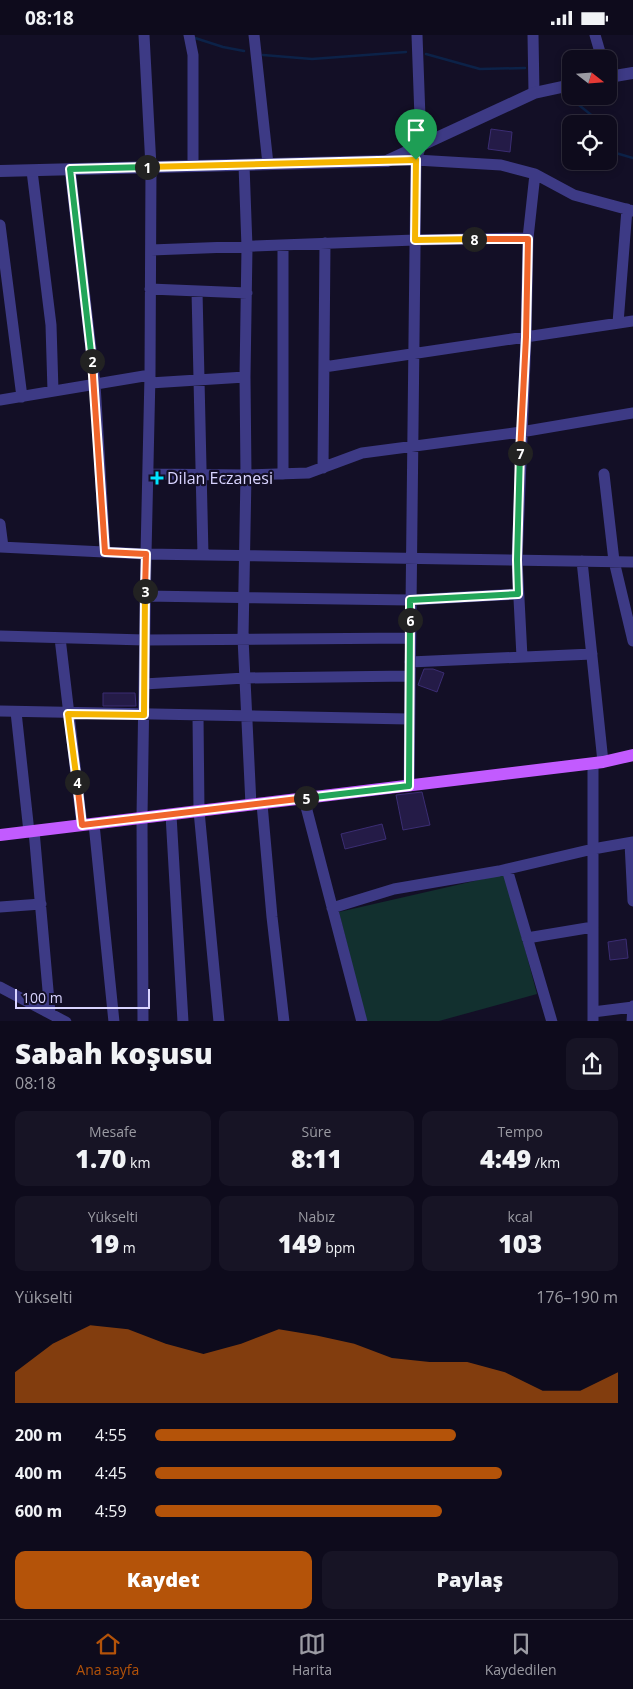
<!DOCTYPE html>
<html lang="tr">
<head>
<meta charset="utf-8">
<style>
  :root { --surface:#0e0b1c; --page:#171425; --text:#f1f3f6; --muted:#9b9ba3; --line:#2e2b3b; --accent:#b45309 }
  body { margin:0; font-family:"Open Sans",sans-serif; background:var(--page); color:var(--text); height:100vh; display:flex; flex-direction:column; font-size:19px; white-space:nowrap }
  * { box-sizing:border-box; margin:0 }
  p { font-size:16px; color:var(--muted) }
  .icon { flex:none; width:28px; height:28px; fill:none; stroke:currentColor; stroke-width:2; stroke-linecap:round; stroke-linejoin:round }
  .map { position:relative; height:986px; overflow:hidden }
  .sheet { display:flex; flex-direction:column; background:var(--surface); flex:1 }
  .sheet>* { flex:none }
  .needle { width:32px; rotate:107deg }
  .fabs { position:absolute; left:562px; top:15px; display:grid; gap:10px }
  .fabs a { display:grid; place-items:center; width:55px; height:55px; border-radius:10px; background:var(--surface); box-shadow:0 2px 8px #0003,0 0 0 1px var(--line); font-size:25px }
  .scale { position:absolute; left:15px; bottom:12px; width:135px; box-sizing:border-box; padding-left:5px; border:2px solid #d9d4ff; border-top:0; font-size:14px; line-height:18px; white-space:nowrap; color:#d9d4ff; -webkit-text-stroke:4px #130f26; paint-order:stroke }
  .pin { position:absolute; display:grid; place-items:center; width:42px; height:42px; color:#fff; margin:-51px -21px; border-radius:50% 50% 50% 0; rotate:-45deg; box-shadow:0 0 5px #0007 }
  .pin .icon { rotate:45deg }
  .km { position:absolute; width:25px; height:25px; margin:-12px; border-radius:50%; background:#222; color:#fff; font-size:14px; line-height:25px; text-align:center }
  .round { display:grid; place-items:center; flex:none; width:52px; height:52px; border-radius:10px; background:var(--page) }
  .summary { display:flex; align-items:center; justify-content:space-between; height:85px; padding:0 15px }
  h1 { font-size:28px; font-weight:800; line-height:38px }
  .stats { display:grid; grid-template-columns:repeat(3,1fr); gap:8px; height:85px; padding:5px 15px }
  .stats div { display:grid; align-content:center; border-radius:10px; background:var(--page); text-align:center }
  .stats b { font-size:25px; font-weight:800 }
  .stats small { font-size:14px; font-weight:400 }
  .stats p { font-size:14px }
  .chart { height:140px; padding:10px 15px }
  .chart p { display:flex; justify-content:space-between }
  .chart svg { width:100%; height:90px; margin-top:5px; fill:var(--accent); opacity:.7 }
  .action { display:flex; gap:10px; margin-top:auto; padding:10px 15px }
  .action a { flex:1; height:58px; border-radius:10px; background:var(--accent); color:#fff; font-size:20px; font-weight:800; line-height:58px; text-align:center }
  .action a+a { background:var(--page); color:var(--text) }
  ul { padding:0 15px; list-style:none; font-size:16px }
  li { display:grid; grid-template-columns:80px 60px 1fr; align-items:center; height:38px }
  li i { height:12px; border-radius:6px; background:var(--accent) }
  .status { display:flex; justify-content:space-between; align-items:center; height:35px; padding:0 25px; background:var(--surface); direction:ltr }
  .status svg { height:14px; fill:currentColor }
  .menu { display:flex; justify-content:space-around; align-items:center; height:70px; border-top:1px solid var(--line); background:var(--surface); font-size:14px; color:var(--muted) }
  .menu a { display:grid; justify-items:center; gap:2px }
  .menu .current { color:var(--accent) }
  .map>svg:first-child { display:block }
</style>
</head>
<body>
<div class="status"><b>08:18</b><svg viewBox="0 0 49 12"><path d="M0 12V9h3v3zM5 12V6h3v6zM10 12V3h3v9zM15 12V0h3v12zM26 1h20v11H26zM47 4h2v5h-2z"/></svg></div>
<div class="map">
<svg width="633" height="987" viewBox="0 0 633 987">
  <rect width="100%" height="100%" fill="#130f26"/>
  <path fill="#12302f" d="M505,839L537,959L439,986H366L339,877Z"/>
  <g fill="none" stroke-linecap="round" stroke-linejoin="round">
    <path stroke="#0c2248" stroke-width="2.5" d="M192,2L223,12L244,16
      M426,19L480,34L525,33
      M263,20L312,24L406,17
      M569,62L595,83L598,89
      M609,116L633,123"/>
  </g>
  <path fill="#241b47" stroke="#3b2d73" d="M491,94L512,97L510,117L488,114Z
    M424,634H433L444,638L437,657L418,650Z
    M103,658H135L136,671H103Z
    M422,757L430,790L403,795L396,760Z
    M382,789L386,804L345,814L341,799Z
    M626,904L628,923L610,925L608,907Z"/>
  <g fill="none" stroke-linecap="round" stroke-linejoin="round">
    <path stroke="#3d3a85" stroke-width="11" d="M189,0L193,20V131
      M254,0L268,129
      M533,0L534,58
      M595,0L602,24
      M388,125H416L501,130L535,139L574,160L633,176
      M244,130L247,212L245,342L246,440L243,603L251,770
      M70,134L95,349L105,517
      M32,136L51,290L53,356
      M0,190L22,362
      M151,215L415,205L528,203
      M150,254L247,258
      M197,256L203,520
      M618,288L627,174
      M324,332L633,286
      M150,348L245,342
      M0,365L150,340
      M323,433L325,208
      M148,439L246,440L308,438L362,418L521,397L633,378
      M283,439V210
      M604,439L614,526L633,606
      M0,489L3,512
      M0,512L146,519L633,527
      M582,526L603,727
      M145,561L410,565L518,559
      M0,601L145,605L410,603
      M60,603L82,790
      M522,622L517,525L526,302L528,203L535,139
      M410,627L592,619
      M144,649L245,643L410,641
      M0,676L409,684
      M16,677L29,797
      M198,681L199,776L219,987
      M409,751L416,125L421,110L417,0
      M304,764L362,987
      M262,769L272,882L284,987
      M171,780L183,987
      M94,789L114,987
      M34,796L50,978
      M630,808L633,866
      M507,834L552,987
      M0,872L41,869
      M332,873L394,854L499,836L593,814L633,807
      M527,903L593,892
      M0,952L66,987
      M593,977L633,972
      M143,987L142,783L146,519L150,340L151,132L144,0
      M593,987V729
      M632,987L633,971"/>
    <path stroke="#3d3a85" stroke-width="12" d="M609,42L633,38
      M0,136L387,126L534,58L571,50"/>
    <path stroke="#c25bff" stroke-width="12" d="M0,800L603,727L633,720"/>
  </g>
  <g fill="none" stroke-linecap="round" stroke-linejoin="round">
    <defs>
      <path id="split-1" d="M147,132L416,125"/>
      <path id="split-2" d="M92,326L70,134L147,132"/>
      <path id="split-3" d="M92,326L105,517L146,519L145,556"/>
      <path id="split-4" d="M77,747L68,679L144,680L145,556"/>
      <path id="split-5" d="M77,747L82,790L306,763"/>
      <path id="split-6" d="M306,763L409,751L410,585"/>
      <path id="split-7" d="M410,585V565L518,559L517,525L520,418"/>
      <path id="split-8" d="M474,204H528L526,302L520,418"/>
      <path id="split-9" d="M416,125L415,205L474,204"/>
    </defs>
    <use href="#split-1" stroke="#fff" stroke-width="10"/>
    <use href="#split-2" stroke="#fff" stroke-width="10"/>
    <use href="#split-3" stroke="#fff" stroke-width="10"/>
    <use href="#split-4" stroke="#fff" stroke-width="10"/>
    <use href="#split-5" stroke="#fff" stroke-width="10"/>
    <use href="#split-6" stroke="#fff" stroke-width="10"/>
    <use href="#split-7" stroke="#fff" stroke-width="10"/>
    <use href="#split-8" stroke="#fff" stroke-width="10"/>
    <use href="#split-9" stroke="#fff" stroke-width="10"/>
    <use href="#split-1" stroke="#f5b400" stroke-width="6"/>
    <use href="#split-2" stroke="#22a559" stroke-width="6"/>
    <use href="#split-3" stroke="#f0652b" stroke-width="6"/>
    <use href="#split-4" stroke="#f5b400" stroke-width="6"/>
    <use href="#split-5" stroke="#f0652b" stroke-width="6"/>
    <use href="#split-6" stroke="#22a559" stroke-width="6"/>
    <use href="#split-7" stroke="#22a559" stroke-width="6"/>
    <use href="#split-8" stroke="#f0652b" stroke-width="6"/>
    <use href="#split-9" stroke="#f5b400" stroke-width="6"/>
  </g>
  <path fill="#00e5ff" stroke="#130f26" stroke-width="2" d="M154.5 435.5h5v5h5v5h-5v5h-5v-5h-5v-5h5z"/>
  <g text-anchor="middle" stroke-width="4.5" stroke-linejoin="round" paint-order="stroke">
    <g font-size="16" fill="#d9d4ff" stroke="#130f26" text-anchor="start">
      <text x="167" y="449">Dilan Eczanesi</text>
    </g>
  </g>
</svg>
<div class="fabs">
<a><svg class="needle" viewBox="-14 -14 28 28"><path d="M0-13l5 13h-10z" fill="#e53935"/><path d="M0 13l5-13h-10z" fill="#9b9ba3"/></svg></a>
<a><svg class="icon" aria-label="locate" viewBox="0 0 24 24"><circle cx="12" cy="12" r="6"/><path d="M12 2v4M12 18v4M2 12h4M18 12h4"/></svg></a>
</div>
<div class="scale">100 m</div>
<div class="pin" style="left:416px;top:125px;background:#1e9e55"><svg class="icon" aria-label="arrive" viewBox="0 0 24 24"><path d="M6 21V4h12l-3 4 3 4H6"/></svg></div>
<b class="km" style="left:147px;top:132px">1</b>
<b class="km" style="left:92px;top:326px">2</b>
<b class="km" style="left:145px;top:556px">3</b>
<b class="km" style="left:77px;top:747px">4</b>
<b class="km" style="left:306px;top:763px">5</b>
<b class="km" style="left:410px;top:585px">6</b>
<b class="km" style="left:520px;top:418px">7</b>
<b class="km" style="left:474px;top:204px">8</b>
</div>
<section class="sheet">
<div class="summary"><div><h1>Sabah koşusu</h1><p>08:18</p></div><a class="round"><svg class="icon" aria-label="share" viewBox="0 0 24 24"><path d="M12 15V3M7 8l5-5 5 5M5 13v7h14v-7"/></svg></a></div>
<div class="stats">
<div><p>Mesafe</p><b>1.70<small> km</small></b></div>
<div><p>Süre</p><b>8:11</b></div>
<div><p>Tempo</p><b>4:49<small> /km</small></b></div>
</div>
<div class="stats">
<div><p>Yükselti</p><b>19<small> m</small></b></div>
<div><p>Nabız</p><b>149<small> bpm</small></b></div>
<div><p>kcal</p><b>103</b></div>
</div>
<div class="chart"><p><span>Yükselti</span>176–190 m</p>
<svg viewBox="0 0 160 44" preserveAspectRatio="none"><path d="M0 44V29L10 15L20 6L30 8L40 15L50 20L60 15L70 8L80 11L90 15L100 22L110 24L120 24L130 29L140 38L150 38L160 29V44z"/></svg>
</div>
<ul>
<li><b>200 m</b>4:55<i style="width:65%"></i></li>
<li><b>400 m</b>4:45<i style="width:75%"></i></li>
<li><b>600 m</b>4:59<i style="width:62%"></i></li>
</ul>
<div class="action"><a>Kaydet</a><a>Paylaş</a></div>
</section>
<nav class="menu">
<a class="current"><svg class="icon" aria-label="home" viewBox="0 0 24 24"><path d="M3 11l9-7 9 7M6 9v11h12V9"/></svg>Ana sayfa</a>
<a><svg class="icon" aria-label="map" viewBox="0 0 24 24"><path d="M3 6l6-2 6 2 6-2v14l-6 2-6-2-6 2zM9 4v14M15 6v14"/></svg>Harita</a>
<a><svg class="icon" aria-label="saved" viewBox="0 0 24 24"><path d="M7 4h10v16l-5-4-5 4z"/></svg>Kaydedilen</a>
</nav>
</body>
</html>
